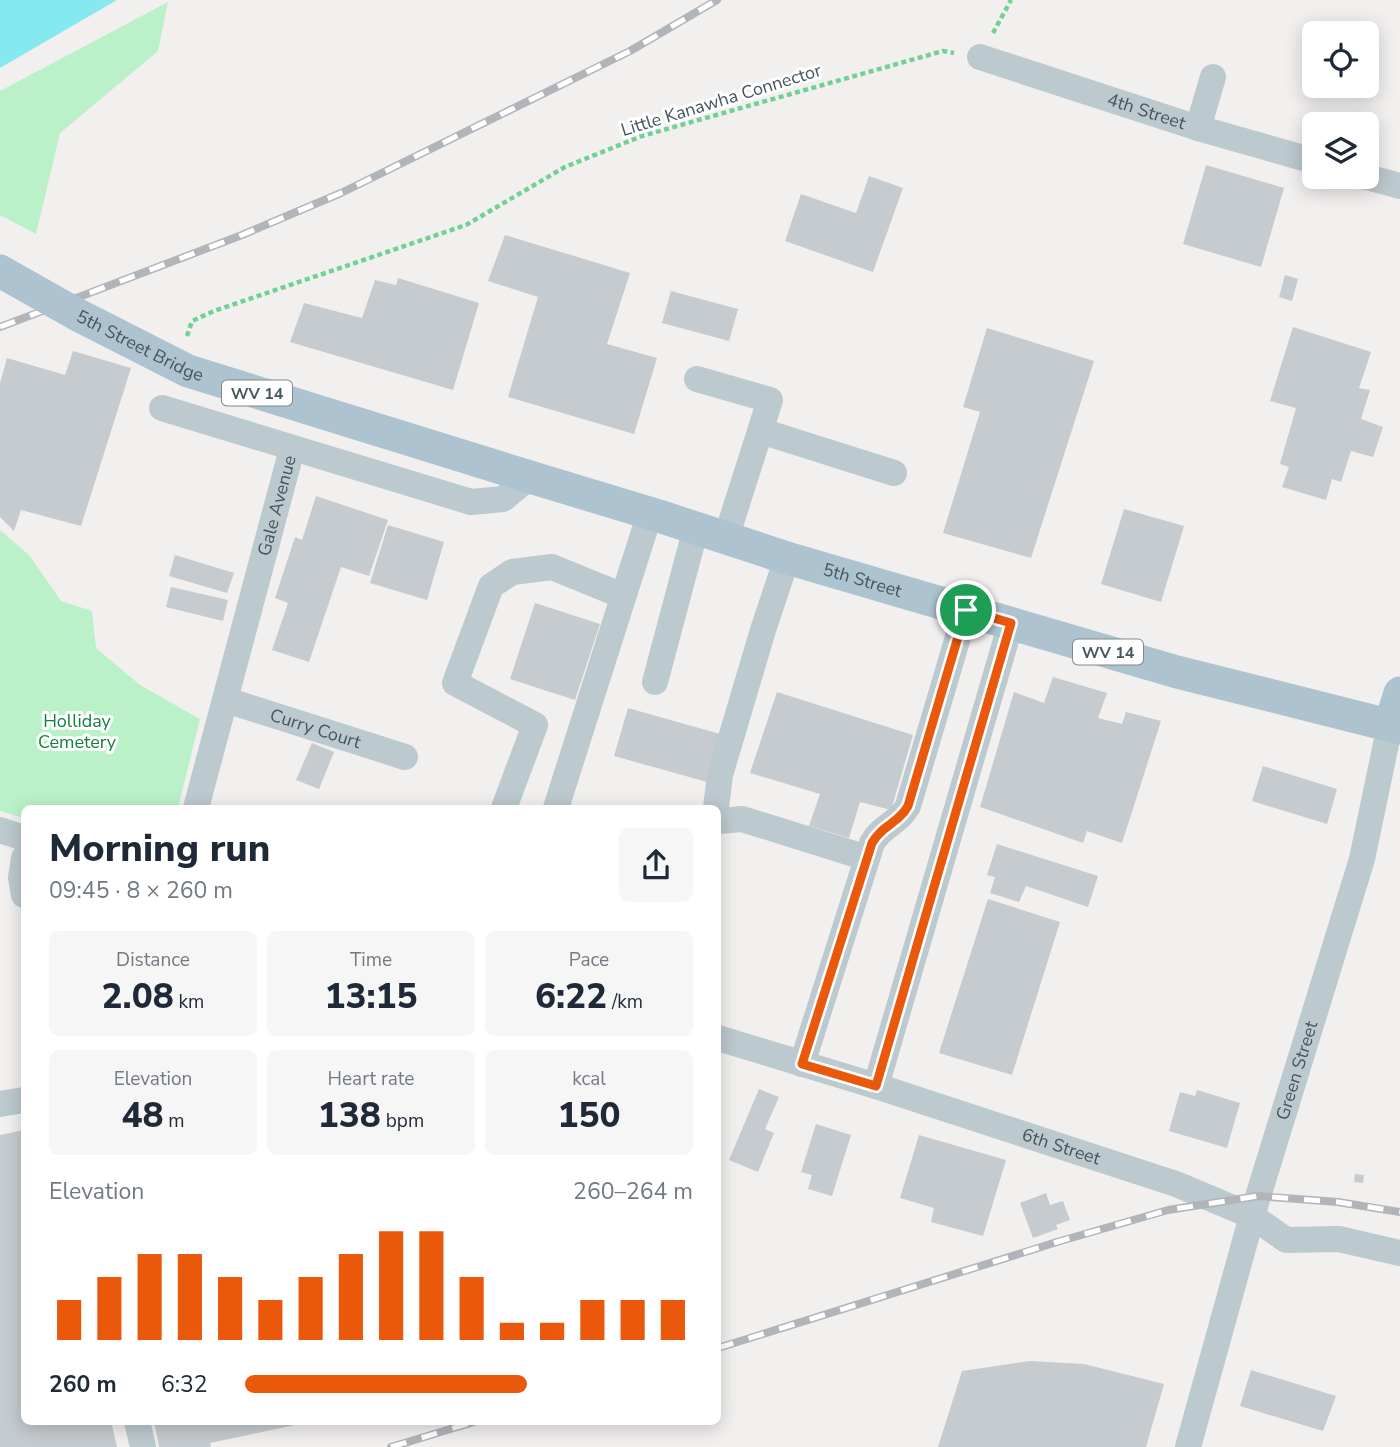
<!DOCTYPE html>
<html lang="en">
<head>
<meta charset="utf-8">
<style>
  :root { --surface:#fff; --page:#f6f6f7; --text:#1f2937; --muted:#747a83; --accent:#ea580c }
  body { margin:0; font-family:"Nunito Sans",sans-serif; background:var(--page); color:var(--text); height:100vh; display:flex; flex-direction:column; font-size:26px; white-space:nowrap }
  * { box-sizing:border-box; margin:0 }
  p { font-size:23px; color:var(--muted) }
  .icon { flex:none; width:38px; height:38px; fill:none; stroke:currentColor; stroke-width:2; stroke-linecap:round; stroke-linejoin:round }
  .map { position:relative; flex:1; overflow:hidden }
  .sheet { position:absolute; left:21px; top:805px; width:700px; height:620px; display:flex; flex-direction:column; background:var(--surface); border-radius:10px; box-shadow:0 4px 18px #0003 }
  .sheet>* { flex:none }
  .fabs { position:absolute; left:1302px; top:21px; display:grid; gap:14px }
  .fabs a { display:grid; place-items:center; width:77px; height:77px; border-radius:10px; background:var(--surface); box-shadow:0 4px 18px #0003; font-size:35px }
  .pin { position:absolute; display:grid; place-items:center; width:60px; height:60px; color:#fff; margin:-30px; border:4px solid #fff; border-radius:50%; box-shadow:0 2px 7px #0007 }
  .round { display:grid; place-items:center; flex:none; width:74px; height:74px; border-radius:10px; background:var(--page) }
  .overview { display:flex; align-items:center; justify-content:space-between; height:119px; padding:0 28px }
  h1 { font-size:38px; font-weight:800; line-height:52px }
  .stats { display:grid; grid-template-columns:repeat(3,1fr); gap:10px; height:119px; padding:7px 28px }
  .stats div { display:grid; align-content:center; border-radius:10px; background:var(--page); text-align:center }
  .stats b { font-size:35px; font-weight:800 }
  .stats small { font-size:19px; font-weight:400 }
  .stats p { font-size:19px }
  .chart { height:196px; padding:14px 28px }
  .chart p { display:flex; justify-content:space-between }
  .chart svg { width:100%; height:126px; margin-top:7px; stroke:var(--accent); stroke-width:6 }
  ul { padding:0 28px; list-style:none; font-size:23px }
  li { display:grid; grid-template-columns:112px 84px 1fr; align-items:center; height:52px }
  li i { height:18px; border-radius:9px; background:var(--accent) }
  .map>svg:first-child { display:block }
</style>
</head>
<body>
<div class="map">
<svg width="1400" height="1447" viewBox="0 0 1400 1447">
  <rect width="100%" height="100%" fill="#f2efef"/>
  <path fill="#bbf1c8" d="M168,2L158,51L60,133L36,234L0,215V91Z
    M0,530L29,555L61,601L92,611L96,648L140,685L200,719L178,808H24V818L0,811Z"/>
  <path fill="#86e9f0" d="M0,0H117L0,68Z"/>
  <path fill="#c6cbcf" d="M1206,165L1284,188L1261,267L1183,244Z
    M869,176L903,188L873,272L785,241L801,194L856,213Z
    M505,235L630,273L607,344L657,358L634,434L508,397L538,297L488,281Z
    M1285,275L1298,279L1292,301L1279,297Z
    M398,278L479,303L453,390L290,342L304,303L362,318L375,280L396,285Z
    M671,291L738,309L729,341L662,323Z
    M1293,327L1371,352L1359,388L1370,390L1361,419L1383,427L1373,457L1351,451L1341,482L1332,479L1326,500L1282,487L1289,467L1280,464L1296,408L1270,401Z
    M987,328L1094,361L1031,558L943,533L980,412L963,407Z
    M73,351L131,368L81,526L21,510L14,531L0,517V383L7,358L65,375Z
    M316,496L388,520L369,576L341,567L309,662L272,650L288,603L275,598L295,537L302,540Z
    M1124,509L1184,526L1161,602L1101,584Z
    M388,525L444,542L427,600L370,583Z
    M175,555L234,573L227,593L169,576Z
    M171,587L228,600L223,621L166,607Z
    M535,603L600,624L575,700L510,679Z
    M1053,677L1107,693L1098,718L1122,724L1126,712L1161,721L1122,843L1087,831L1083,843L980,807L1014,692L1044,703Z
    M777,692L913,735L891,810L860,802L849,838L809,826L820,794L750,773Z
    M628,708L720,734L707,782L614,756Z
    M312,743L334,752L319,789L296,780Z
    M1263,766L1337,789L1327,824L1252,801Z
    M997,844L1098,876L1088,907L1026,886L1019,902L990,893L995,877L987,875Z
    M988,899L1060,922L1012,1075L939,1053Z
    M759,1089L779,1097L765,1129L774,1133L758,1172L729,1160Z
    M1197,1090L1240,1103L1227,1148L1169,1131L1180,1092L1195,1096Z
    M816,1124L851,1135L832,1196L808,1189L812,1175L801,1172Z
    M24,1130V1421H111L117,1447H0V1135Z
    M919,1135L1006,1160L983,1236L931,1222L934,1208L900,1198Z
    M1355,1174L1364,1175L1363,1183L1354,1182Z
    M1046,1193L1050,1205L1063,1201L1070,1220L1056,1225L1058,1229L1033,1238L1020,1203Z
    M1030,1361L1084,1364L1164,1384L1146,1447H938L962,1371Z
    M1251,1370L1336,1396L1323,1431L1240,1406Z
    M154,1421H309V1422L210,1443L211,1447H159Z"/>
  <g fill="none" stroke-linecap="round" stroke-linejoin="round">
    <path stroke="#71d194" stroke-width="4.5" stroke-dasharray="5 3.5" stroke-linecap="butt" d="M993,33L1011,0
      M187,336L192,321L214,311L466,225L565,167L642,136L943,51L954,53"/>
    <g stroke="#bcc9cf" stroke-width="26">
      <path id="s1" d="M980,57L1198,128L1314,161"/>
      <path d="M1198,128L1213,77"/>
      <path d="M1367,177L1400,186"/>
      <path d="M697,379L770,400L726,538"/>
      <path d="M162,408L471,502L503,499L530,477"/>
      <path d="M761,431L894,473"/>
      <path d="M655,682L696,528"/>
      <path id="s2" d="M226,700L405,757"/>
      <path id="s3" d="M196,808L292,449"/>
      <path d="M504,808L535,725L455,683L491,586L512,572L552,567L623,596"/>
      <path d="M556,808L650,513"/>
      <path d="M716,808L720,775L763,630L787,558"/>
      <path d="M718,821L742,819L867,858"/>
      <path d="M0,830L24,838"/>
      <path d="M24,858L21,878L24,895"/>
      <path id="s4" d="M718,1038L876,1086L1176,1184L1252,1216L1286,1240L1339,1239L1400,1253"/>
      <path d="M802,1064L872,843C882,825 898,824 908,806L966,610"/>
      <path d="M876,1086L1011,623"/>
      <path d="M0,1104L24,1100"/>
      <path d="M137,1421L143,1447"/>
      <path id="s5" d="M1188,1447L1252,1216L1362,859L1390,725"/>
    </g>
    <g stroke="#adc3cf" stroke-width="33">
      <path id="s6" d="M530,477L659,516L787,558L1177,672L1400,728"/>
      <path d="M1390,725L1400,693"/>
    </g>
    <defs>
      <path id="rail" d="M0,327L242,235L341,193L630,51L717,0
        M718,1348L1057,1242L1168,1210L1258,1196L1338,1202L1400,1212
        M391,1447L477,1421"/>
    </defs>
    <use href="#rail" stroke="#b1b5ba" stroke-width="8"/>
    <use href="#rail" stroke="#fff" stroke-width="5" stroke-dasharray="16" stroke-linecap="butt"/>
    <path stroke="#adc3cf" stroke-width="33" id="s7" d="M0,271L76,314L188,371L530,477"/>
  </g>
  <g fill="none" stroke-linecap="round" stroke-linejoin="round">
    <defs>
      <path id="route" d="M966,610L1011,623L876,1086L802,1064L872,843C882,825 898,824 908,806Z"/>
    </defs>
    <use href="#route" stroke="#fff" stroke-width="14"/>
    <use href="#route" stroke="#ea580c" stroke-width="9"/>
  </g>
  <g text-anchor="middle" stroke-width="6" stroke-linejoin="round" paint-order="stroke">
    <g fill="#fff" stroke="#7e898e" stroke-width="2">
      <rect x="222" y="380.5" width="70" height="25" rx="5"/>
      <rect x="1073" y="639.5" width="70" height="25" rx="5"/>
    </g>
    <g font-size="16" font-weight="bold" fill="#46565d">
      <text x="257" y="399">WV 14</text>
      <text x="1108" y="658">WV 14</text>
    </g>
    <g font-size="18" fill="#46565d" stroke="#fff">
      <text transform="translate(721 100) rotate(-17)" y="6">Little Kanawha Connector</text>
      <text dy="6" stroke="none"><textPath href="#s1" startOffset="175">4th Street</textPath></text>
      <text dy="6" stroke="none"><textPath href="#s7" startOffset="159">5th Street Bridge</textPath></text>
      <text dy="6" stroke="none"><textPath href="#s3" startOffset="313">Gale Avenue</textPath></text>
      <text dy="6" stroke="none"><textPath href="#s6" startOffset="348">5th Street</textPath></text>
      <text dy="6" stroke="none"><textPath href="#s2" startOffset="94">Curry Court</textPath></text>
      <text dy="6" stroke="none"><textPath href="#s5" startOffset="392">Green Street</textPath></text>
      <text dy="6" stroke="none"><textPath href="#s4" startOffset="360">6th Street</textPath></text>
    </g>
    <g font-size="18" fill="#12833b" stroke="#fff">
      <text x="77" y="727">Holliday<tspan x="77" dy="21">Cemetery</tspan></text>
    </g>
  </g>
</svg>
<div class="fabs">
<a><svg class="icon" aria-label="locate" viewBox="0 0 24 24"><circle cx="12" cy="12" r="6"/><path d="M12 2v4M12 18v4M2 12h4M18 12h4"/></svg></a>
<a><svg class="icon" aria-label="layers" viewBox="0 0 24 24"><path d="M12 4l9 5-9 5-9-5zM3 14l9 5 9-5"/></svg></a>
</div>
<div class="pin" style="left:966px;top:610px;background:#1e9e55"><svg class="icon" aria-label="arrive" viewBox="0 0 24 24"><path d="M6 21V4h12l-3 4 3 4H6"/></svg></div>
<section class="sheet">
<div class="overview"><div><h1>Morning run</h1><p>09:45 · 8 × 260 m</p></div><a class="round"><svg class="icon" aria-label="share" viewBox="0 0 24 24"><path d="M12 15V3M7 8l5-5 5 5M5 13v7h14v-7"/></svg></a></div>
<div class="stats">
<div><p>Distance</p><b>2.08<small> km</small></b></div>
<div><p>Time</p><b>13:15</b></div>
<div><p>Pace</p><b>6:22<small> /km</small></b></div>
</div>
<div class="stats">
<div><p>Elevation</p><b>48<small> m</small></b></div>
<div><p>Heart rate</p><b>138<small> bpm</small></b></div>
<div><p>kcal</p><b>150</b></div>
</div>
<div class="chart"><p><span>Elevation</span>260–264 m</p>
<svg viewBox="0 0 160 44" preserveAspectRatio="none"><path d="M5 44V30M15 44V22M25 44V14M35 44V14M45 44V22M55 44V30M65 44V22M75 44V14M85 44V6M95 44V6M105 44V22M115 44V38M125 44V38M135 44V30M145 44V30M155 44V30"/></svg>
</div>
<ul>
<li><b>260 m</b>6:32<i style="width:63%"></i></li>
</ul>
</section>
</div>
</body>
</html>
